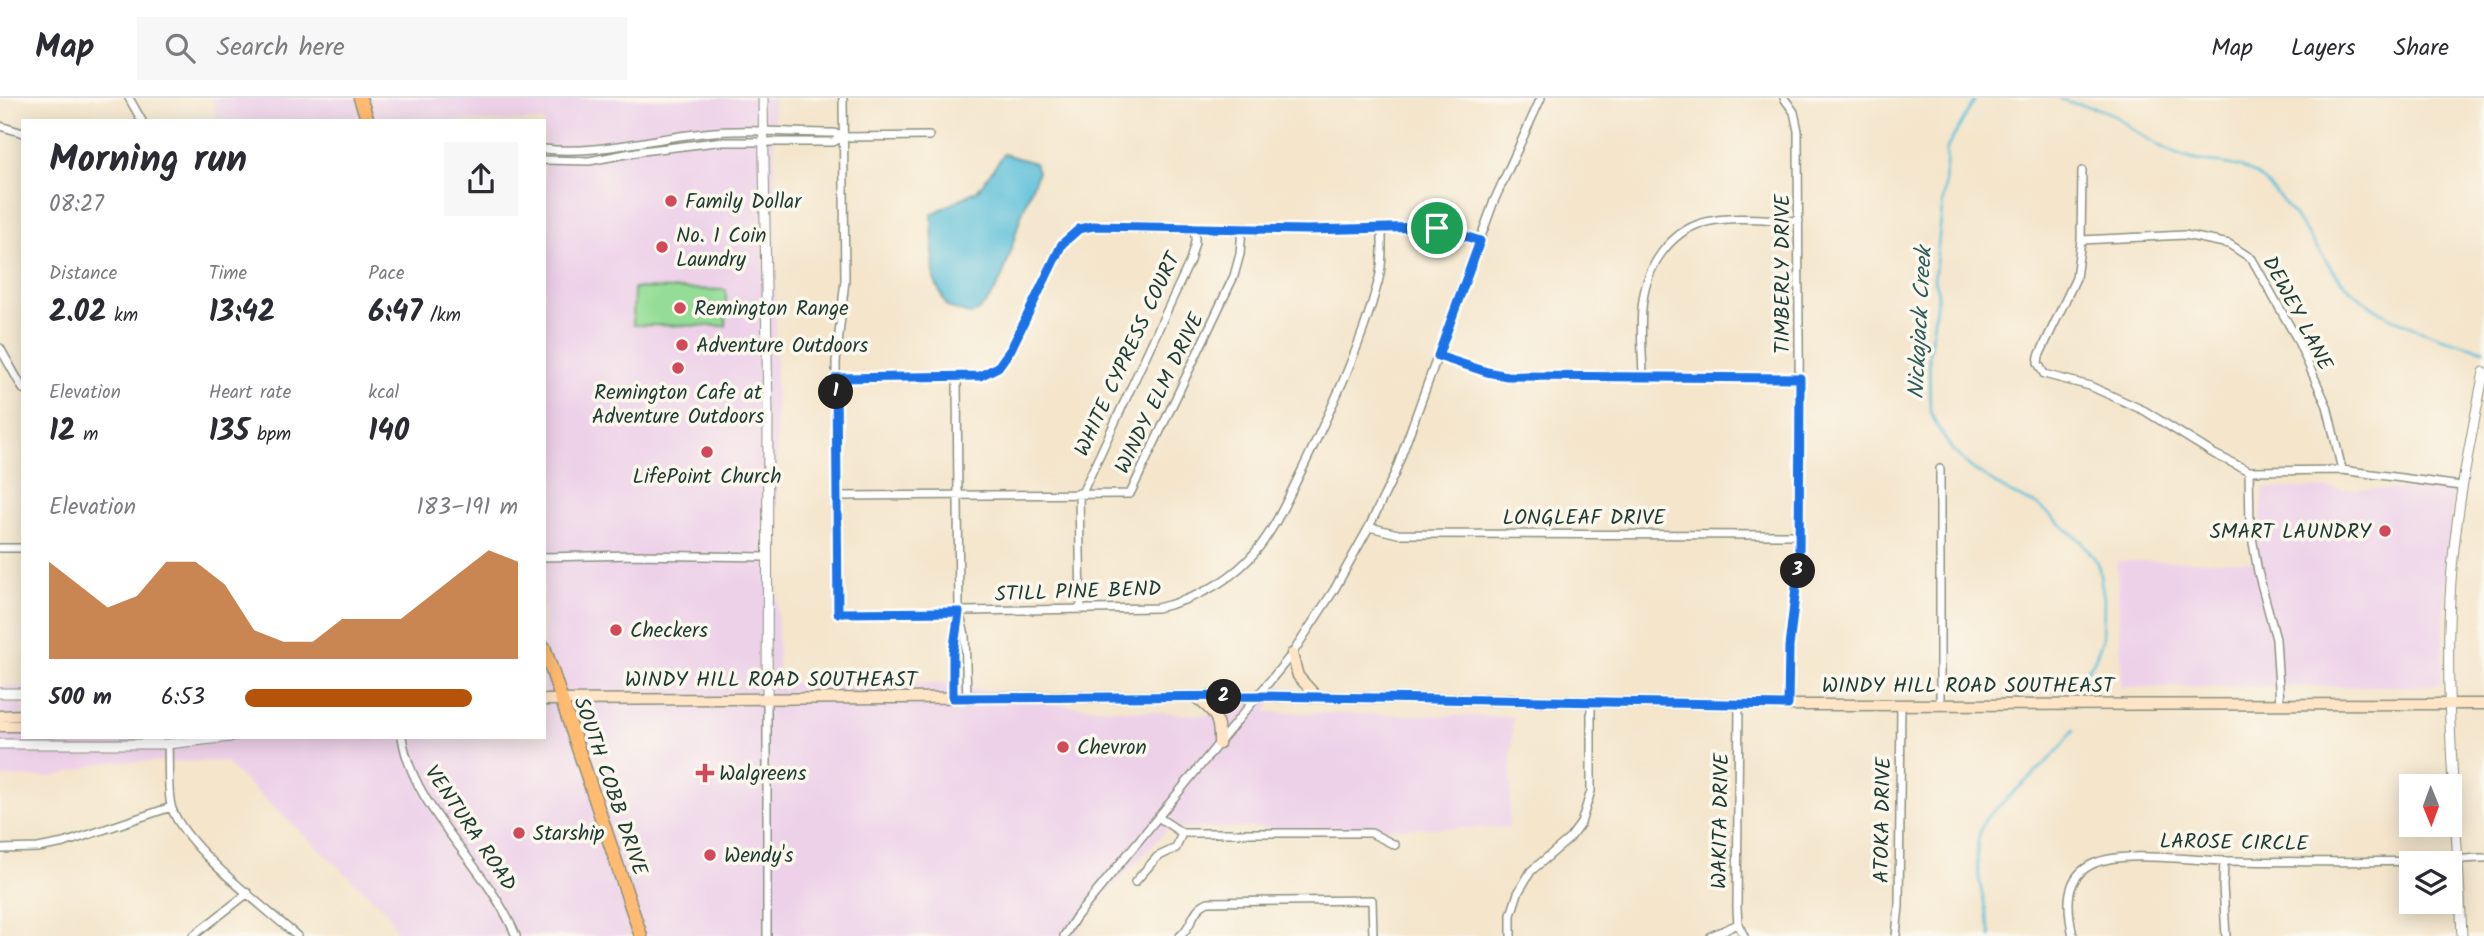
<!DOCTYPE html>
<html lang="en">
<head>
<meta charset="utf-8">
<style>
  :root { --surface:#fff; --page:#f7f7f7; --text:#2b2b33; --muted:#7c7c81; --line:#e1e1e2; --accent:#b45309 }
  body { margin:0; font-family:Kalam,sans-serif; background:var(--page); color:var(--text); height:100vh; display:flex; flex-direction:column; font-size:26px; white-space:nowrap }
  * { box-sizing:border-box; margin:0 }
  p { font-size:23px; color:var(--muted) }
  .icon { flex:none; width:38px; height:38px; fill:none; stroke:currentColor; stroke-width:2; stroke-linecap:round; stroke-linejoin:round }
  .map { position:relative; flex:1; overflow:hidden }
  .sheet { position:absolute; left:21px; top:21px; width:525px; height:620px; display:flex; flex-direction:column; background:var(--surface); border-radius:0px; box-shadow:0 4px 18px #0003 }
  .sheet>* { flex:none }
  .needle { width:46px; rotate:179deg }
  .controls { position:absolute; left:2399px; top:676px; display:grid; gap:14px }
  .controls a { display:grid; place-items:center; width:63px; height:63px; border-radius:0px; background:var(--surface); box-shadow:0 4px 18px #0003; font-size:35px }
  .pin { position:absolute; display:grid; place-items:center; width:60px; height:60px; color:#fff; margin:-30px; border:4px solid #fff; border-radius:50%; box-shadow:0 2px 7px #0007 }
  .km { position:absolute; width:35px; height:35px; margin:-18px; border-radius:50%; background:#222; color:#fff; font-size:19px; line-height:35px; text-align:center }
  .round { display:grid; place-items:center; flex:none; width:74px; height:74px; border-radius:0px; background:var(--page) }
  .headline { display:flex; align-items:center; justify-content:space-between; height:119px; padding:0 28px }
  h1 { font-size:38px; font-weight:600; line-height:52px }
  .stats { display:grid; grid-template-columns:repeat(3,1fr); gap:10px; height:119px; padding:7px 28px }
  .stats div { display:grid; align-content:center }
  .stats b { font-size:30px; font-weight:600 }
  .stats small { font-size:19px; font-weight:400 }
  .stats p { font-size:19px }
  .chart { height:196px; padding:14px 28px }
  .chart p { display:flex; justify-content:space-between }
  .chart svg { width:100%; height:126px; margin-top:7px; fill:var(--accent); opacity:.7 }
  ul { padding:0 28px; list-style:none; font-size:23px }
  li { display:grid; grid-template-columns:112px 84px 1fr; align-items:center; height:52px }
  li i { height:18px; border-radius:9px; background:var(--accent) }
  header { display:flex; align-items:center; gap:42px; box-sizing:border-box; height:98px; padding:0 35px; background:var(--surface); border-bottom:2px solid var(--line) }
  header strong { font-size:33px }
  nav { display:flex; gap:38px; margin-inline-start:auto; font-size:24px }
  .search { width:490px; height:63px; background:var(--page); display:flex; align-items:center; gap:18px; box-sizing:border-box; padding:0 24px; border-radius:0px; color:var(--muted); font-size:26px }
  .map>svg:first-child { display:block }
</style>
</head>
<body>
<header>
<strong>Map</strong>
<div class="search"><svg class="icon" aria-label="search" viewBox="0 0 24 24"><circle cx="10" cy="10" r="6"/><path d="M15 15l6 6"/></svg>Search here</div>
<nav><a>Map</a><a>Layers</a><a>Share</a></nav>
</header>
<div class="map">
<svg width="2484" height="838" viewBox="0 0 2484 838">
  <rect width="100%" height="100%" fill="#fbf7ec"/>
  <filter id="ink" filterUnits="userSpaceOnUse"><feTurbulence type="fractalNoise" baseFrequency=".0143" numOctaves="2"/><feDisplacementMap in="SourceGraphic" scale="14" xChannelSelector="R" yChannelSelector="G"/><feConvolveMatrix kernelMatrix="1 2 1 2 8 2 1 2 1" color-interpolation-filters="sRGB"/></filter>
  <filter id="wash" filterUnits="userSpaceOnUse"><feTurbulence type="fractalNoise" baseFrequency=".00686" numOctaves="4" result="noise"/><feDisplacementMap in="SourceGraphic" scale="28" xChannelSelector="R" yChannelSelector="G"/><feGaussianBlur stdDeviation="1.57" result="paint"/><feColorMatrix in="noise" values="0 0 0 0 0 0 0 0 0 0 0 0 0 0 0 0 0 1.4 0 .05"/><feComposite in="paint" operator="in"/></filter>
  <g filter="url(#wash)">
    <rect width="100%" height="100%" fill="#f4e5cb"/>
    <path fill="#edd1e9" d="M213,0H774L778,584L944,585L1071,608L1200,617L1232,616L1285,586L1265,614L1513,619L1509,730H1169L1091,812L1075,838H399L387,814L228,667L227,663L107,664L51,679H0V588H23V639H544V23H217Z
      M2264,390L2454,392L2447,464L2441,586L2410,588L2122,589L2117,463H2255Z"/>
    <path fill="#95dd97" stroke="#5a8d66" stroke-width="2" d="M634,190L726,192V228L633,227Z"/>
    <path fill="#5bbfd9" stroke="#3d7e86" stroke-width="2" d="M1004,56L1035,65L1038,74C1032,90 1025,105 1020,121C1010,152 1003,200 971,217L947,209L934,181L932,116L978,92Z"/>
    <g fill="none" stroke-linecap="round" stroke-linejoin="round">
      <path stroke="#5bbfd9" stroke-width="2.5" d="M1976,0L1947,50L1945,86L1934,182L1938,194L1929,258L1930,313L1939,332L1953,353L1973,371L2010,395L2039,408L2081,443L2098,465L2104,501L2103,540L2094,563L2079,583
        M2059,0C2075,9 2093,7 2110,15C2118,19 2124,25 2131,30C2148,42 2168,54 2188,60C2209,67 2233,62 2255,76C2283,95 2313,147 2335,175C2371,220 2431,238 2484,252
        M1991,838C1985,802 1966,753 1986,720L2056,655L2074,632"/>
    </g>
  </g>
  <g filter="url(#ink)">
    <g fill="none" stroke-linecap="round" stroke-linejoin="round">
      <defs>
        <path id="minor" d="M129,0L142,23
          M843,0L845,182L836,264L838,515L1157,510C1192,502 1224,487 1249,461C1274,435 1287,401 1303,370C1331,311 1360,251 1377,188C1383,169 1382,150 1382,130
          M1784,0L1794,14L1798,33L1800,437L1798,477L1789,549L1788,607
          M0,28L23,35
          M544,51C598,57 651,40 704,35C747,30 791,35 834,35L843,39L929,38
          M544,62L589,63L642,53L716,44H833L843,39
          M2082,73L2081,142L2076,180L2039,258L2038,265L2044,276L2090,288L2145,313L2214,356L2249,373L2342,372L2461,388
          M2081,142L2185,137L2229,146L2252,161L2297,241L2327,308L2342,372
          M0,250L23,291
          M1438,258L1487,274L1507,278L1800,280
          M1643,278C1642,235 1634,190 1663,153C1673,140 1685,130 1702,125C1732,117 1768,122 1799,123
          M836,280L980,278L998,269L1011,251L1062,146L1073,134L1084,129L1307,132L1428,129L1447,132L1480,143
          M1940,371V606
          M2249,373L2250,427L2258,474L2276,541L2280,606
          M1079,395L1081,512
          M1082,395L1190,163L1195,144V130
          M838,398L1130,396L1234,178L1240,156L1242,131
          M1369,429L1398,436L1800,437
          M0,450H23
          M544,459L633,457L768,459
          M960,518L965,537L967,599
          M953,600V556L959,514L957,280
          M1739,606L1737,810L1738,826L1744,838
          M402,639C413,712 487,767 516,838
          M168,646C169,662 167,697 172,711C187,751 263,808 297,838
          M1158,719L1182,735H1371L1395,747
          M0,751L38,750L64,745L171,709
          M2224,763L2223,788L2226,838
          M1135,784L1157,759L1176,750L1182,735
          M193,838L248,795
          M767,838V601
          M1064,838L1076,819L1292,556L1334,492L1369,429L1395,375L1494,103L1541,0
          M1180,838C1194,827 1191,811 1208,804L1372,802L1373,838
          M1511,838V817L1518,795L1531,773L1570,740L1581,725L1591,693V604
          M1711,838L1738,826
          M1896,838L1899,808L1901,606
          M2073,838C2067,810 2063,778 2095,765C2125,752 2193,763 2228,763C2299,764 2370,764 2442,763C2456,763 2470,759 2484,760"/>
        <path id="tertiary" d="M763,0L768,317L767,601
          M0,595H23
          M0,646H168L230,639
          M2462,838C2457,720 2443,601 2451,483C2456,412 2470,344 2484,274"/>
        <path id="secondary" d="M1292,556L1298,578L1317,599
          M1195,599C1215,614 1220,620 1219,646
          M544,602L1258,598L1788,607L2484,606
          M0,618L23,617
          M0,628H23"/>
        <path id="primary" d="M360,0L368,23
          M544,549L641,838"/>
      </defs>
      <use href="#minor" stroke="#8a9180" stroke-width="10"/>
      <use href="#tertiary" stroke="#8a9180" stroke-width="11"/>
      <use href="#secondary" stroke="#8a9180" stroke-width="13"/>
      <use href="#primary" stroke="#8a9180" stroke-width="15"/>
      <use href="#minor" stroke="#fff" stroke-width="7"/>
      <use href="#tertiary" stroke="#fff" stroke-width="9"/>
      <use href="#secondary" stroke="#ffe4c6" stroke-width="10"/>
      <use href="#primary" stroke="#ffbb71" stroke-width="12"/>
    </g>
  </g>
  <g fill="none" stroke-linecap="round" stroke-linejoin="round" filter="url(#ink)">
    <defs>
      <path id="route" d="M1093,128L1307,132L1428,129L1447,132L1480,143L1438,258L1487,274L1507,278L1800,280L1799,464L1789,549L1788,607L1258,598L953,600V555L959,514L838,515L836,280L980,278L998,269L1011,251L1062,146L1079,131Z"/>
    </defs>
    <use href="#route" stroke="#fff" stroke-width="14"/>
    <use href="#route" stroke="#1a73e8" stroke-width="9"/>
  </g>
  <g fill="#d1495b" stroke="#fbf7ec" stroke-width="2.5">
    <circle cx="671" cy="103" r="7"/>
    <circle cx="662" cy="149" r="7"/>
    <circle cx="680" cy="210" r="7"/>
    <circle cx="682" cy="247" r="7"/>
    <circle cx="678" cy="270" r="7"/>
    <circle cx="707" cy="354" r="7"/>
    <circle cx="2385" cy="433" r="7"/>
    <circle cx="616" cy="532" r="7"/>
    <circle cx="1063" cy="649" r="7"/>
    <path d="M701.5 664.5h7v7h7v7h-7v7h-7v-7h-7v-7h7z"/>
    <circle cx="519" cy="735" r="7"/>
    <circle cx="710" cy="757" r="7"/>
  </g>
  <g text-anchor="middle" stroke-width="7" stroke-linejoin="round" paint-order="stroke">
    <g font-size="21" fill="#1f3d34" stroke="#fbf7ec" text-anchor="start">
      <text x="685" y="110">Family Dollar</text>
      <text x="676" y="144">No. 1 Coin<tspan x="676" dy="24">Laundry</tspan></text>
      <text x="694" y="217">Remington Range</text>
      <text x="696" y="254">Adventure Outdoors</text>
      <text x="678" y="301" text-anchor="middle">Remington Cafe at<tspan x="678" dy="24">Adventure Outdoors</tspan></text>
      <text x="707" y="385" text-anchor="middle">LifePoint Church</text>
      <text x="2371" y="440" text-anchor="end">SMART LAUNDRY</text>
      <text x="630" y="539">Checkers</text>
      <text x="1077" y="656">Chevron</text>
      <text x="719" y="682">Walgreens</text>
      <text x="533" y="742">Starship</text>
      <text x="724" y="764">Wendy's</text>
    </g>
    <g font-size="21" fill="#1f3d34" stroke="#fbf7ec">
      <text transform="translate(1782 176) rotate(-90)" y="7">TIMBERLY DRIVE</text>
      <text transform="translate(2298 215) rotate(62)" y="7">DEWEY LANE</text>
      <text transform="translate(1127 256) rotate(-65)" y="7">WHITE CYPRESS COURT</text>
      <text transform="translate(1159 295) rotate(-64)" y="7">WINDY ELM DRIVE</text>
      <text x="1584" y="426">LONGLEAF DRIVE</text>
      <text transform="translate(1078 493) rotate(-2)" y="7">STILL PINE BEND</text>
      <text x="771" y="588">WINDY HILL ROAD SOUTHEAST</text>
      <text x="1968" y="594">WINDY HILL ROAD SOUTHEAST</text>
      <text transform="translate(611 688) rotate(71)" y="7">SOUTH COBB DRIVE</text>
      <text transform="translate(1882 722) rotate(-89)" y="7">ATOKA DRIVE</text>
      <text transform="translate(1720 723) rotate(-89)" y="7">WAKITA DRIVE</text>
      <text transform="translate(471 730) rotate(56)" y="7">VENTURA ROAD</text>
      <text transform="translate(2234 744) rotate(1)" y="7">LAROSE CIRCLE</text>
    </g>
    <g font-size="23" font-style="italic" fill="#2e5e5d" stroke="#fbf7ec">
      <text transform="translate(1919 225) rotate(-87)" y="8">Nickajack Creek</text>
    </g>
  </g>
</svg>
<div class="controls">
<a><svg class="needle" viewBox="-14 -14 28 28"><path d="M0-13l5 13h-10z" fill="#e53935"/><path d="M0 13l5-13h-10z" fill="#7c7c81"/></svg></a>
<a><svg class="icon" aria-label="layers" viewBox="0 0 24 24"><path d="M12 4l9 5-9 5-9-5zM3 14l9 5 9-5"/></svg></a>
</div>
<div class="pin" style="left:1437px;top:130px;background:#1e9e55"><svg class="icon" aria-label="arrive" viewBox="0 0 24 24"><path d="M6 21V4h12l-3 4 3 4H6"/></svg></div>
<b class="km" style="left:836px;top:294px">1</b>
<b class="km" style="left:1224px;top:599px">2</b>
<b class="km" style="left:1798px;top:473px">3</b>
<section class="sheet">
<div class="headline"><div><h1>Morning run</h1><p>08:27</p></div><a class="round"><svg class="icon" aria-label="share" viewBox="0 0 24 24"><path d="M12 15V3M7 8l5-5 5 5M5 13v7h14v-7"/></svg></a></div>
<div class="stats">
<div><p>Distance</p><b>2.02<small> km</small></b></div>
<div><p>Time</p><b>13:42</b></div>
<div><p>Pace</p><b>6:47<small> /km</small></b></div>
</div>
<div class="stats">
<div><p>Elevation</p><b>12<small> m</small></b></div>
<div><p>Heart rate</p><b>135<small> bpm</small></b></div>
<div><p>kcal</p><b>140</b></div>
</div>
<div class="chart"><p><span>Elevation</span>183–191 m</p>
<svg viewBox="0 0 160 44" preserveAspectRatio="none"><path d="M0 44V10L10 18L20 26L30 22L40 10L50 10L60 18L70 34L80 38L90 38L100 30L110 30L120 30L130 22L140 14L150 6L160 10V44z"/></svg>
</div>
<ul>
<li><b>500 m</b>6:53<i style="width:83%"></i></li>
</ul>
</section>
</div>
</body>
</html>
